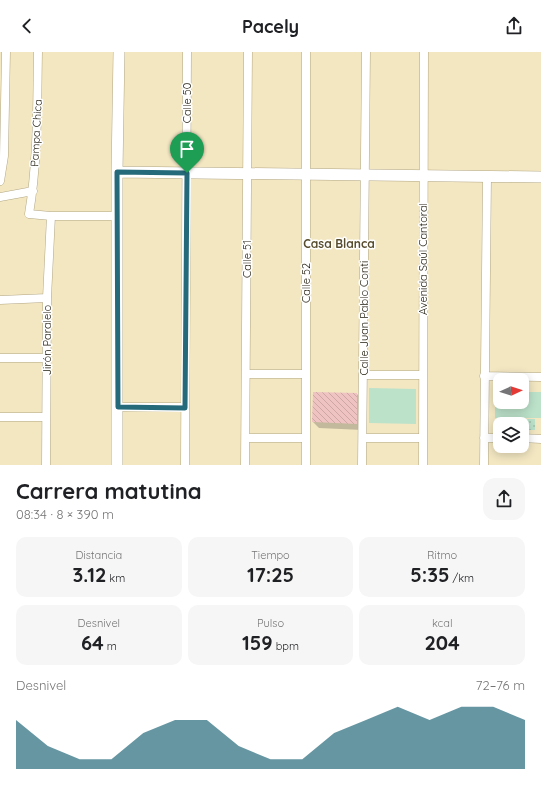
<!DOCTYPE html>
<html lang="es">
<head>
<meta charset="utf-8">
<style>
  :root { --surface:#fff; --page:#f6f6f6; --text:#202124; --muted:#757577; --accent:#256a7b }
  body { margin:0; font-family:Quicksand,sans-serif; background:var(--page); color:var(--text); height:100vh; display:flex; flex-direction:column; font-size:15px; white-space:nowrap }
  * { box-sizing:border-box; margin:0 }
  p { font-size:13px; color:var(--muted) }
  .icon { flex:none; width:22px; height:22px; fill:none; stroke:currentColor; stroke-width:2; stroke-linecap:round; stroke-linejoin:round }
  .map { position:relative; height:413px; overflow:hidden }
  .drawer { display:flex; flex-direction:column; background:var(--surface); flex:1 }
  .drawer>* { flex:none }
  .needle { width:26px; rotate:86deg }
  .controls { position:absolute; left:493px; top:321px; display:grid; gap:8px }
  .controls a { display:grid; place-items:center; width:36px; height:36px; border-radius:8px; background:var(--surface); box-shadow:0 2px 10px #0003; font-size:20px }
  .pin { position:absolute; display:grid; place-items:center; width:34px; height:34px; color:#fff; margin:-41px -17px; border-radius:50% 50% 50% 0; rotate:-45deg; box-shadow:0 0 4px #0007 }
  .pin .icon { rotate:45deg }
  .round { display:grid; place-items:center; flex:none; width:42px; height:42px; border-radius:12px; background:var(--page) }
  .headline { display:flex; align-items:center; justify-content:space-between; height:68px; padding:0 16px }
  h1 { font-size:22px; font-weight:700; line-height:30px }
  .metrics { display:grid; grid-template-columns:repeat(3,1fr); gap:6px; height:68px; padding:4px 16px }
  .metrics div { display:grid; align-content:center; border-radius:10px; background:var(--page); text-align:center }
  .metrics b { font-size:20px; font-weight:700 }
  .metrics small { font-size:11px; font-weight:400 }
  .metrics p { font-size:11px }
  .chart { height:112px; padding:8px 16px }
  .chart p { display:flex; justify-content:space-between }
  .chart svg { width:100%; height:72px; margin-top:4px; fill:var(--accent); opacity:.7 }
  header { display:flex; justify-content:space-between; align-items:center; height:52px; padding:0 16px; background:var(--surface); font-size:18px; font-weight:700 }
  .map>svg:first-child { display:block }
</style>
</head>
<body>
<header><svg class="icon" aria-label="back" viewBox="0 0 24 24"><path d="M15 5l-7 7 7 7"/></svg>Pacely<svg class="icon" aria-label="share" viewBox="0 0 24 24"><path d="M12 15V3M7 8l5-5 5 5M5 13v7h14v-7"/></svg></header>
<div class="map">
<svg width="541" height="413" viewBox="0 0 541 413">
  <defs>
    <pattern id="garden-dots" width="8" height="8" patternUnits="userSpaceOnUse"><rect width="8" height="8" fill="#bce2ca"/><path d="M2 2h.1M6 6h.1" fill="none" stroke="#a1c1ac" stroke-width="1.8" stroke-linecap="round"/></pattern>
    <pattern id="building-back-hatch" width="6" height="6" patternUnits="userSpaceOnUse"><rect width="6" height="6" fill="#eec3c1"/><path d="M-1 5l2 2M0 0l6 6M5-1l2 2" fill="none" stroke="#cca7a4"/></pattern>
  </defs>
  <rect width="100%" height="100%" fill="#f3e7c2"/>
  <path fill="url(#garden-dots)" d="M495,367H535V378H522V372H500V378H495Z"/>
  <path fill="#bce2ca" d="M369,336L416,337V372L369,371Z
    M500,340V350H522V340H541V366H495V341Z"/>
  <path fill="#0003" d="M357,342L363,348V378L319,376L313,370Z"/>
  <path fill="url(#building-back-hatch)" d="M313,340L357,341V372L312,370Z"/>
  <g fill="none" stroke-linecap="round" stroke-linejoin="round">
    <defs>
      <path id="minor" d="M38,0C37,54 38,108 29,162L51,164H117
        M0,129L4,104L6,0
        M0,145L33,139
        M0,248L47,246
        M0,306H47
        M246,322H306
        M363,323H423
        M484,324L541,325
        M118,355H185
        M0,365H46
        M246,386H306
        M363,386H423
        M484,386H500
        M522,386L541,387
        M46,413L47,246L51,164
        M185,413L187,0
        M245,413L248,0
        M306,413V0
        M362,413L366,0
        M423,413L424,0
        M484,413L487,125"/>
      <path id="tertiary" d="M117,120L541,125
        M117,413V120L119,0"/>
    </defs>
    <use href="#minor" stroke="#b2a784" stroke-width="9"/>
    <use href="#tertiary" stroke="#b2a784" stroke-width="12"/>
    <use href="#minor" stroke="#fff" stroke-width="8"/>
    <use href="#tertiary" stroke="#fff" stroke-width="11"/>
  </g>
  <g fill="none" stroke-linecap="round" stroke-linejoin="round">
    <defs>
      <path id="route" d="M117,120L187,121L185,356L118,355Z"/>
    </defs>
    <use href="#route" stroke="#fff" stroke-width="8"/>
    <use href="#route" stroke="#256a7b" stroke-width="5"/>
  </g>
  <g text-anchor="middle" stroke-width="3" stroke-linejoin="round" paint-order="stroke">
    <g font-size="11" fill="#1c180a" stroke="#fff">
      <text transform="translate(187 51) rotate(-90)" y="4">Calle 50</text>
      <text transform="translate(36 81) rotate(-87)" y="4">Pampa Chica</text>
      <text transform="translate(247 207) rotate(-90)" y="4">Calle 51</text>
      <text transform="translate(423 207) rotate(-90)" y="4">Avenida Saúl Cantoral</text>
      <text transform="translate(306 231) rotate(-90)" y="4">Calle 52</text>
      <text transform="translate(364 266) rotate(-90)" y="4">Calle Juan Pablo Conti</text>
      <text transform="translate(47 288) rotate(-90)" y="4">Jirón Paralelo</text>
    </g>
    <g font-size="12" font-weight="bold" fill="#574c2d" stroke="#fff">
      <text x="339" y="196">Casa Blanca</text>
    </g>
  </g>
</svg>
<div class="controls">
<a><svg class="needle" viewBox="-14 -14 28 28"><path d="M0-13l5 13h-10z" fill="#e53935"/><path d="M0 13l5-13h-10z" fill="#757577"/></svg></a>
<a><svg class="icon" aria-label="layers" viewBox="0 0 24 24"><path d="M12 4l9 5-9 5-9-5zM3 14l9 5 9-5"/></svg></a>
</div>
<div class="pin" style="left:187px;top:121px;background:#1e9e55"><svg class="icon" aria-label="arrive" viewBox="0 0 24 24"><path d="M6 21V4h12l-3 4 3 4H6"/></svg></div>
</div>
<section class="drawer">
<div class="headline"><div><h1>Carrera matutina</h1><p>08:34 · 8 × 390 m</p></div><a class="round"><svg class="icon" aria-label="share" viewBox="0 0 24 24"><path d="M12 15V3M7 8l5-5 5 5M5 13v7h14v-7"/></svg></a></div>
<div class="metrics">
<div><p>Distancia</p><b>3.12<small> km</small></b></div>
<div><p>Tiempo</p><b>17:25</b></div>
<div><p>Ritmo</p><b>5:35<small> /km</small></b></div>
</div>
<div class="metrics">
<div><p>Desnivel</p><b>64<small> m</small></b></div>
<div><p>Pulso</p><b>159<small> bpm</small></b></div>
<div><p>kcal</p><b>204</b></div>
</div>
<div class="chart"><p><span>Desnivel</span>72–76 m</p>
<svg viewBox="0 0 160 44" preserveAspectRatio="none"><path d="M0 44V14L10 30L20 38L30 38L40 22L50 14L60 14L70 30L80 38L90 38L100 22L110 14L120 6L130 14L140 6L150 6L160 14V44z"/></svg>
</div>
</section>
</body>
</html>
